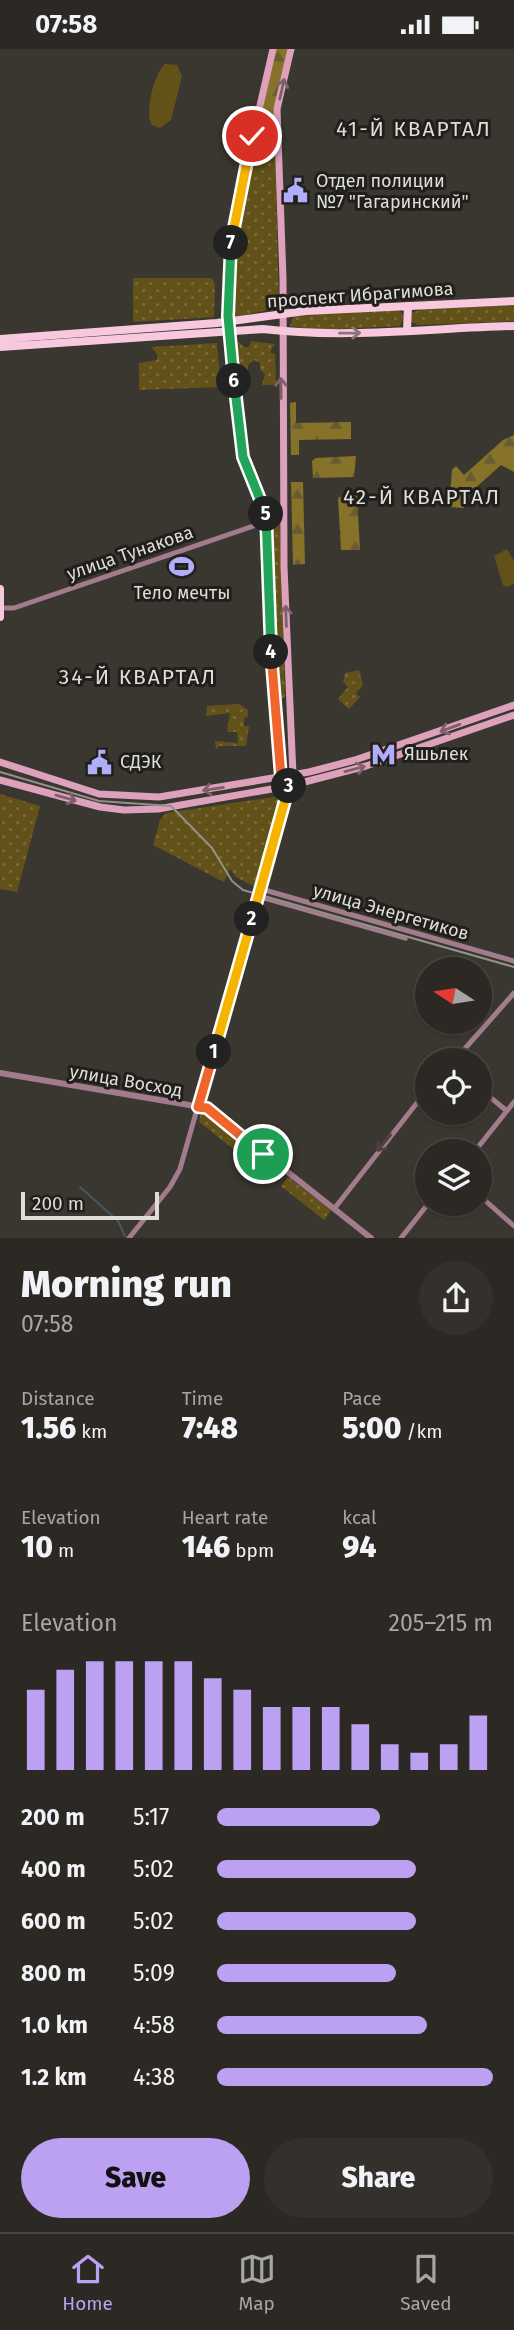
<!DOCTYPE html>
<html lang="en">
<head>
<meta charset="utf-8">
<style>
  :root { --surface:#2c2924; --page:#34312c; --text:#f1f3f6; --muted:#a6a6a6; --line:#484541; --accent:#bca0f2 }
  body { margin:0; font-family:"Fira Sans",sans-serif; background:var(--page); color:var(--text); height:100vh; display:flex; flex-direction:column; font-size:26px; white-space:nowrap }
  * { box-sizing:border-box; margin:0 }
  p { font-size:23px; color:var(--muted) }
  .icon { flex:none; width:38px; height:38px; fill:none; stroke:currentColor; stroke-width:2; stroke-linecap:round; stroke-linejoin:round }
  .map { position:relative; height:1189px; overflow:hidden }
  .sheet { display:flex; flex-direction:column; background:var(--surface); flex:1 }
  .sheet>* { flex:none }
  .needle { width:46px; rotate:282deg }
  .tools { position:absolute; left:415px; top:908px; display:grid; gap:14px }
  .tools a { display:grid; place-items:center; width:77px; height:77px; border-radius:50%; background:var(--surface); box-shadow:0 2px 5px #0004,0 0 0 2px var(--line); font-size:35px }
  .scale { position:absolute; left:21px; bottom:18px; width:138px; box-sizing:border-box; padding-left:7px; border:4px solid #dfddd9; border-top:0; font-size:19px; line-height:24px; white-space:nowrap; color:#dfddd9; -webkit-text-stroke:5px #201f1b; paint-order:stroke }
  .pin { position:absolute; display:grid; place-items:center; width:60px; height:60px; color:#fff; margin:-30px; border:4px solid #fff; border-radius:50%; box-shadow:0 2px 7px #0007 }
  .km { position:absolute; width:35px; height:35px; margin:-18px; border-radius:50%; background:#222; color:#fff; font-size:19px; line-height:35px; text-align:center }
  .round { display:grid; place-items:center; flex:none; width:74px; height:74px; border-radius:37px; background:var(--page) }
  .overview { display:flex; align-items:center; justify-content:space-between; height:119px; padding:0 21px }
  h1 { font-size:38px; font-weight:800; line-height:52px }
  .stats { display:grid; grid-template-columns:repeat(3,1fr); gap:10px; height:119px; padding:7px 21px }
  .stats div { display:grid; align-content:center }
  .stats b { font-size:30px; font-weight:800 }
  .stats small { font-size:19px; font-weight:400 }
  .stats p { font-size:19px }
  .chart { height:196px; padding:14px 21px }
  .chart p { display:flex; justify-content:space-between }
  .chart svg { width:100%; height:126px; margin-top:7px; stroke:var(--accent); stroke-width:6 }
  .cta { display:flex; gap:14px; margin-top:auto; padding:14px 21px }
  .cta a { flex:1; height:80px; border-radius:42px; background:var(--accent); color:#111; font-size:28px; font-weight:800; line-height:80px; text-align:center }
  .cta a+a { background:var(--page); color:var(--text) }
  ul { padding:0 21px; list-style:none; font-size:23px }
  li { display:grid; grid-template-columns:112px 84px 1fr; align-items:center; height:52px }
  li i { height:18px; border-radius:9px; background:var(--accent) }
  .status { display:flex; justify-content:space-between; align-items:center; height:49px; padding:0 35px; background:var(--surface); direction:ltr }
  .status svg { height:19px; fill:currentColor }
  .dock { display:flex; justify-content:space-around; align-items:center; height:98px; border-top:2px solid var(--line); background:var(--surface); font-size:19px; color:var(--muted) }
  .dock a { display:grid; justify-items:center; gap:4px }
  .dock .current { color:var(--accent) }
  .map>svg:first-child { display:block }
</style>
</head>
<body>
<div class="status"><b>07:58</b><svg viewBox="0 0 49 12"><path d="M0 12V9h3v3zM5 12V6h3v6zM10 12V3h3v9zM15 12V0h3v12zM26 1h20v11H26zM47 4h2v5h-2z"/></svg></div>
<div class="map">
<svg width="514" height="1189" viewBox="0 0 514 1189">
  <defs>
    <pattern id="grass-dots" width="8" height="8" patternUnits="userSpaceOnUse" patternTransform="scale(1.75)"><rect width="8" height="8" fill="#625219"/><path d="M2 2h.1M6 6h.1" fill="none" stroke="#786a3a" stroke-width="1.8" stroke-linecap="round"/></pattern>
    <pattern id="forest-firs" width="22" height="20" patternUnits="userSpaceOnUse" patternTransform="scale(1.75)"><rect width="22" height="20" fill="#867229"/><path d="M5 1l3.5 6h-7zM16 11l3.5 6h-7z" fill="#685c34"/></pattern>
  </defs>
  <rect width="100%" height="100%" fill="#3a3730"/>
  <path fill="url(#grass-dots)" d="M252,104L275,105L279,258L233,269L234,180Z
    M133,229H212L215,235L214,268L133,273Z
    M514,256V272L419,276L411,273V264L423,260Z
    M399,261L404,267L400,277L316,281L290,277L294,266Z
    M251,292L275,295L270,303L275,305L276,336H262L265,325L260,321V314L254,311L248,316L246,337H238L235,293H239L244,298H249Z
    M217,294L221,338L139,341V314L157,311V305L151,298Z
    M279,455L285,647L282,650L276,646L271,477L267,458Z
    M359,621L363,636L356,644L360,648L349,660L338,650L348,638L343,633L345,624Z
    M239,655L248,661V667L244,669V677H249L246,697H219L216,700L215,692L238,694L237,683H227L230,664L206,667L207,657Z
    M0,745L40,757L17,843L0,840Z
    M280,747L282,752L255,838L236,828L230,820L224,833L153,796L160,771L166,764Z
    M201,1063H206L283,1124L276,1133L199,1073Z
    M288,1128L331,1161L324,1171L281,1137Z"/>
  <path fill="url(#forest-firs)" d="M276,0H289L274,61L275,101L252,100Z
    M296,353V374L351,373V390L299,391V406H291L290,354Z
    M514,386V423L501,416L464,449V459L449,458L452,421L456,417L464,426L503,391Z
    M356,407L354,428L313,429L312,412L316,409Z
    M291,433H303L305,515L293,516Z
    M357,446L360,501H341L338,448Z"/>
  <path fill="#625219" d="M165,15L177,16L182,27L171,71L160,79L152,76C144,64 154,25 165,15Z
    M507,500L514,512V535L507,538L503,536L494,507Z"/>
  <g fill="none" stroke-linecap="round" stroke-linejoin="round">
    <path stroke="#465963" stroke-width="2" d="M80,1138L118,1172L125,1187"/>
    <path stroke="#a27b8c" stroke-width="3.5" d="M258,848L406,890"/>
    <path stroke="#a27b8c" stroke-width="5" d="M0,559H14L268,472
      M261,840L514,912
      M454,1012L514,944
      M480,1040L507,1062
      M475,1102L514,1053
      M480,1147L514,1177
      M334,1160L427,1041
      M129,1189L170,1138L180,1120L289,737
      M401,1189L428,1155"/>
    <path stroke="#a27b8c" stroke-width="6" d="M0,1024L207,1059L371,1189"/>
    <path stroke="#dda1bc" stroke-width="7" d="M273,0L232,178L228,267L243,408L268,472L272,633L281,728L289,737
      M0,713L99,745L159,748L309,723L355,711L514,656
      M0,731L100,758L124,761L158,760L289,737L366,717L514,666
      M289,737L293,726L284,518L283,230L277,60L291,0"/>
    <path stroke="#f8c9de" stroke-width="8" d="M407,282L408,257
      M0,290L217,274L305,262L514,252
      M0,298L263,280C346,290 431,279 514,277
      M0,540V568"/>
    <path stroke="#94918c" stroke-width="2" d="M0,723L99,752L171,757L212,799L232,832L243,841L514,918"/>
  </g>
  <defs><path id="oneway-shaft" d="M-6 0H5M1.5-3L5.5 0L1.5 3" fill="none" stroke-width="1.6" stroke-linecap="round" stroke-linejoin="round" transform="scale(1.75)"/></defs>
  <g stroke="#7e606c">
    <use href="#oneway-shaft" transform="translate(282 40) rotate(-77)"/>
    <use href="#oneway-shaft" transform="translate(281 339) rotate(-91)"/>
    <use href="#oneway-shaft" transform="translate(286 567) rotate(-92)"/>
    <use href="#oneway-shaft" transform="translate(450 679) rotate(160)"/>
    <use href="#oneway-shaft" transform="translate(355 720) rotate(-15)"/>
    <use href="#oneway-shaft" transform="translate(213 740) rotate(171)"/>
    <use href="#oneway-shaft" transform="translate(66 749) rotate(16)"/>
  </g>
  <use stroke="#8c747c" href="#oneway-shaft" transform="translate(350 284) rotate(-1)"/>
  <use stroke="#4e3f43" href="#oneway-shaft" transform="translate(384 1094) rotate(129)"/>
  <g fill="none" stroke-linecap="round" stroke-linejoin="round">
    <defs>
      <path id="split-1" d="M214,1003L198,1058L207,1059L263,1105"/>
      <path id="split-2" d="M214,1003L252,870"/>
      <path id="split-3" d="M252,870L289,737"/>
      <path id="split-4" d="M271,603L281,728L289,737"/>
      <path id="split-5" d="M266,465L271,603"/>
      <path id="split-6" d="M234,332L243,408L266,465"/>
      <path id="split-7" d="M231,194L228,267L234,332"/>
      <path id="split-8" d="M231,194L252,87"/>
    </defs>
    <use href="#split-1" stroke="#fff" stroke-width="14"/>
    <use href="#split-2" stroke="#fff" stroke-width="14"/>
    <use href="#split-3" stroke="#fff" stroke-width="14"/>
    <use href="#split-4" stroke="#fff" stroke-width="14"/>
    <use href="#split-5" stroke="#fff" stroke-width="14"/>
    <use href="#split-6" stroke="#fff" stroke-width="14"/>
    <use href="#split-7" stroke="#fff" stroke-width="14"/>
    <use href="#split-8" stroke="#fff" stroke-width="14"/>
    <use href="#split-1" stroke="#f0652b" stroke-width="9"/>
    <use href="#split-2" stroke="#f5b400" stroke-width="9"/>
    <use href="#split-3" stroke="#f5b400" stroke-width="9"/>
    <use href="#split-4" stroke="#f0652b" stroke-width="9"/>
    <use href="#split-5" stroke="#22a559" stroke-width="9"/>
    <use href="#split-6" stroke="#22a559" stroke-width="9"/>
    <use href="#split-7" stroke="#22a559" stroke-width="9"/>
    <use href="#split-8" stroke="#f5b400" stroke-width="9"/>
  </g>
  <defs>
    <symbol id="civic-bare" viewBox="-9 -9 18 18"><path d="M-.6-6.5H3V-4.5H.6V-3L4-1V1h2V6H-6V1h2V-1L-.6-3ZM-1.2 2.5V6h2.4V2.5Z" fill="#b1adfa" stroke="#201f1b" stroke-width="2.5" paint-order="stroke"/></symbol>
    <symbol id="stadium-bare" viewBox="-9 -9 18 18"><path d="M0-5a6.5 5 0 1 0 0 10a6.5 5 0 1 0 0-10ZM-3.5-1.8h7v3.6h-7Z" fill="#b1adfa" stroke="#201f1b" stroke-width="2.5" paint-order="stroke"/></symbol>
    <symbol id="metro-bare" viewBox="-9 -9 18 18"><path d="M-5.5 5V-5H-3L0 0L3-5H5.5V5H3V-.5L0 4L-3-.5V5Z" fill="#b1adfa" stroke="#201f1b" stroke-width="2.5" paint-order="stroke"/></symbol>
  </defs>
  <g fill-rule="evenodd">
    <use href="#civic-bare" x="278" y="124" width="35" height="35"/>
    <use href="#stadium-bare" x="164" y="500" width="35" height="35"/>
    <use href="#metro-bare" x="366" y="688" width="35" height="35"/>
    <use href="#civic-bare" x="82" y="696" width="35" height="35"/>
  </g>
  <g text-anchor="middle" stroke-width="6" stroke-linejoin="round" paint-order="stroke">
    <g font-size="18" fill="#dfddd9" stroke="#201f1b" text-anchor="start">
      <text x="316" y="138">Отдел полиции<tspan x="316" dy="21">№7 "Гагаринский"</tspan></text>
      <text x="182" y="550" text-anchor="middle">Тело мечты</text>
      <text x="404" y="711">Яшьлек</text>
      <text x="120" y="719">СДЭК</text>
    </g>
    <g font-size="18" fill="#dfddd9" stroke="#201f1b">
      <text transform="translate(360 246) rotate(-4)" y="6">проспект Ибрагимова</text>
      <text transform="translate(130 504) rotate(-19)" y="6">улица Тунакова</text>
      <text transform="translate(391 863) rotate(16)" y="6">улица Энергетиков</text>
      <text transform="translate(126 1032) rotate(10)" y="6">улица Восход</text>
    </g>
    <g font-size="21" letter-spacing="2" fill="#dfddd9" stroke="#201f1b">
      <text x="414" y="87">41-Й КВАРТАЛ</text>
      <text x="422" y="455">42-Й КВАРТАЛ</text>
      <text x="138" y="635">34-Й КВАРТАЛ</text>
    </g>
  </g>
</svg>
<div class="tools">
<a><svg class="needle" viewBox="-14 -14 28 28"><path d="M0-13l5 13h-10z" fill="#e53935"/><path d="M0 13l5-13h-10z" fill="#a6a6a6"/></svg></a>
<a><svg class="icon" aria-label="locate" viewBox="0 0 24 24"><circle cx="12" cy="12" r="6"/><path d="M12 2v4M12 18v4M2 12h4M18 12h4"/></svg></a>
<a><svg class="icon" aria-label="layers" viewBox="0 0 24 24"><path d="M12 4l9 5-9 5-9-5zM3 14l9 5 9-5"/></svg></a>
</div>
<div class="scale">200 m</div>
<div class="pin" style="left:263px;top:1105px;background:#1e9e55"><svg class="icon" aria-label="arrive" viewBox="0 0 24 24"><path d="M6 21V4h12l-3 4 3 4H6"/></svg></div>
<div class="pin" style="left:252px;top:87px;background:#d93025"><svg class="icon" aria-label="check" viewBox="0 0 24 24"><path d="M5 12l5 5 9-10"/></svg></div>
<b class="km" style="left:214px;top:1003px">1</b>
<b class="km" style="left:252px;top:870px">2</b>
<b class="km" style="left:289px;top:737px">3</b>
<b class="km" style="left:271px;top:603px">4</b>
<b class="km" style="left:266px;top:465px">5</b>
<b class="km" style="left:234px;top:332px">6</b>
<b class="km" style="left:231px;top:194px">7</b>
</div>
<section class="sheet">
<div class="overview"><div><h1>Morning run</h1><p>07:58</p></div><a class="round"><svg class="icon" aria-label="share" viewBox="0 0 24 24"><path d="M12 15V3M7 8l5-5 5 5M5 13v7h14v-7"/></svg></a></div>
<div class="stats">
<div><p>Distance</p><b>1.56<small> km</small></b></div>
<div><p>Time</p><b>7:48</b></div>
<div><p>Pace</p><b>5:00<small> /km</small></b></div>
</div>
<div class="stats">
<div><p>Elevation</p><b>10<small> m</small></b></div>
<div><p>Heart rate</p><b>146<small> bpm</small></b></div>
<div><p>kcal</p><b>94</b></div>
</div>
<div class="chart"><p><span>Elevation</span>205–215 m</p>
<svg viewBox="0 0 160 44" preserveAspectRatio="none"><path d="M5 44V16M15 44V9M25 44V6M35 44V6M45 44V6M55 44V6M65 44V12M75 44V16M85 44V22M95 44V22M105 44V22M115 44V28M125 44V35M135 44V38M145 44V35M155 44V25"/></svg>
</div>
<ul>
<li><b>200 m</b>5:17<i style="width:59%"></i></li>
<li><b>400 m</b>5:02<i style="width:72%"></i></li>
<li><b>600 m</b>5:02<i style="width:72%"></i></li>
<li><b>800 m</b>5:09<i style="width:65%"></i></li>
<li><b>1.0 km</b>4:58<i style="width:76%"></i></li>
<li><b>1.2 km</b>4:38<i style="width:100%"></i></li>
</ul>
<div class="cta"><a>Save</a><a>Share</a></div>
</section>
<nav class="dock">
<a class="current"><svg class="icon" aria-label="home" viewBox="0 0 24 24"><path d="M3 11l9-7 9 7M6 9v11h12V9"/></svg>Home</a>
<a><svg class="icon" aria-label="map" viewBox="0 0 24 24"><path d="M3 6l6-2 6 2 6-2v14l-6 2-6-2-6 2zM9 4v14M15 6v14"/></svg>Map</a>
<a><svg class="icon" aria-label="saved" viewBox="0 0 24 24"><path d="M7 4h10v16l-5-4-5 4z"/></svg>Saved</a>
</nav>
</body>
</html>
